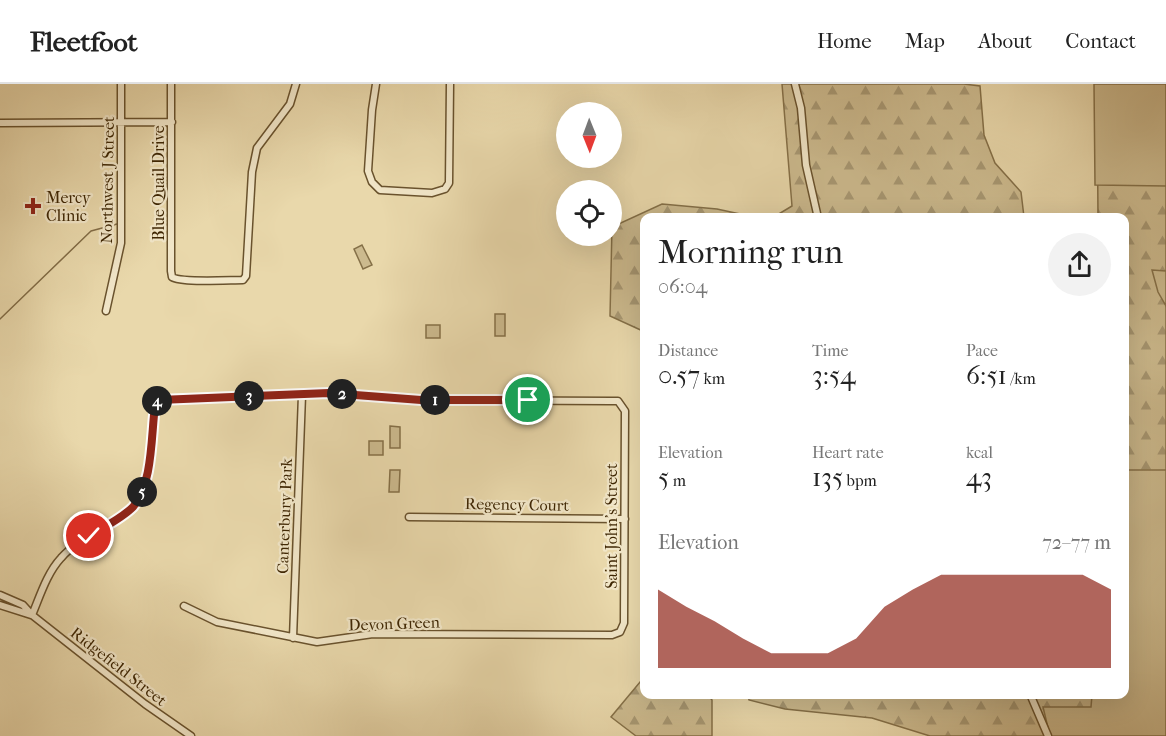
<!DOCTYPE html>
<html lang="en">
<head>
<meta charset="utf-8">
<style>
  :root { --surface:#fff; --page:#f2f2f2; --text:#222; --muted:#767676; --line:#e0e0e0; --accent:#8f2418 }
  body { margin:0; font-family:"IM FELL French Canon",serif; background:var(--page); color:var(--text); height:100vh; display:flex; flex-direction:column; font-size:22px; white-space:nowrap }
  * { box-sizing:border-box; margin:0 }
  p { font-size:20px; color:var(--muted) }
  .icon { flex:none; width:33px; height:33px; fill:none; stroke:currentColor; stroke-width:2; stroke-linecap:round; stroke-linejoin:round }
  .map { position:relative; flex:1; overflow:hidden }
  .drawer { position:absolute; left:640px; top:129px; width:489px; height:486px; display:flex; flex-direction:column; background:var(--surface); border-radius:12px; box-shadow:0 6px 24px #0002 }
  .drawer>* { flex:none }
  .needle { width:39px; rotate:179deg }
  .buttons { position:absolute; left:556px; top:18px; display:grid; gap:12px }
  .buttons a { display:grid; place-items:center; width:66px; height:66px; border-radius:50%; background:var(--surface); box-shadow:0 6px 24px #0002; font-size:30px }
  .pin { position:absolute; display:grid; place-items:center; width:51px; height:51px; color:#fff; margin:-26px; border:3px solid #fff; border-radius:50%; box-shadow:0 2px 6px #0007 }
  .km { position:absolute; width:30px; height:30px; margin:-15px; border-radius:50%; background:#222; color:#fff; font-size:16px; line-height:30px; text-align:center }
  .round { display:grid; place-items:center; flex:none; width:63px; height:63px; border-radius:32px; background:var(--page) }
  .summary { display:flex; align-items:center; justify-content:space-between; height:102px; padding:0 18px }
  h1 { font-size:33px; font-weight:600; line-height:45px }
  .metrics { display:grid; grid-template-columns:repeat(3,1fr); gap:9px; height:102px; padding:6px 18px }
  .metrics div { display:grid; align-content:center }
  .metrics b { font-size:26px; font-weight:600 }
  .metrics small { font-size:16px; font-weight:400 }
  .metrics p { font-size:16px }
  .chart { height:168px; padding:12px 18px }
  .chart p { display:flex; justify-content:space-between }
  .chart svg { width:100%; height:108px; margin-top:6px; fill:var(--accent); opacity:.7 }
  header { display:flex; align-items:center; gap:36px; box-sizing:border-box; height:84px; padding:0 30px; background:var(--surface); border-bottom:2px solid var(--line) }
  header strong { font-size:28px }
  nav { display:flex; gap:33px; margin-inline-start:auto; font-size:21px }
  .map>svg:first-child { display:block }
</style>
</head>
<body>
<header>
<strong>Fleetfoot</strong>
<nav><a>Home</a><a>Map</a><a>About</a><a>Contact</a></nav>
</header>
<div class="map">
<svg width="1166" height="652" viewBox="0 0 1166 652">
  <defs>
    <pattern id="forest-firs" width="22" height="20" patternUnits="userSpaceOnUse" patternTransform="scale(1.5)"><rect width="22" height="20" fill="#ccba8e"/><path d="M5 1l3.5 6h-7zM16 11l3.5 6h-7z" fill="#a79772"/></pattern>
  </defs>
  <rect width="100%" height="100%" fill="#e9d8ab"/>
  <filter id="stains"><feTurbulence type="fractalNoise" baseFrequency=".00333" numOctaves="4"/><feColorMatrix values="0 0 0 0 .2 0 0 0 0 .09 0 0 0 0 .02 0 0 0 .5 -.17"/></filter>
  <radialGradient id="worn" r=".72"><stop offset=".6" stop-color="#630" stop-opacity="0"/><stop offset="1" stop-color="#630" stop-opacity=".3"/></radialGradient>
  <path fill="url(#forest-firs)" stroke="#857048" stroke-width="1.5" d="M782,0H964L980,2L984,51L995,79L1021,108L1024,133L772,134L792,122Z
    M1097,0H1166V652H930L872,634L785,625L749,616L748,611L1125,610V134L1098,133Z
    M662,120L717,125L754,133L645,134V248L610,232L612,143Z
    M645,592V610L708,611L712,616V652H636L611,633Z"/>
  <path fill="#ccba8e" stroke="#857048" stroke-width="1.5" d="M1094,0H1166V102L1095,101Z
    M362,161L372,181L363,185L354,165Z
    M1152,186L1166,187V222L1158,208Z
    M495,230H505V252H495Z
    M426,241H440V254H426Z
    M390,342L400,343V364H390Z
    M369,357H383V371H369Z
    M390,386H400L399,408H389Z
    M1125,386H1166V652H1050L1043,623H1091L1092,611L1125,610Z"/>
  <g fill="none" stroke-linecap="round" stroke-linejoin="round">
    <path stroke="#826c46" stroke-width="1.5" d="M0,235L91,147L117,140"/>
    <defs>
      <path id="street" d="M171,0V187L172,193C181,199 229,196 243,196L246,192L252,88L257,64L290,20L296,0
        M376,0L372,26L368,87L372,98L380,106L432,109L445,105L449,99L450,0
        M795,0L801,24L806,81L818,134
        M0,39L172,38
        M106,227L121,159V0
        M409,433L625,435
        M0,511L23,521L32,531L145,620L191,652
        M0,521L31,531
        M32,531C40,512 47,489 61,474C83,448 128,441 142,408C153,385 152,348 155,322L159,316L329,309L421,316L612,317H618L625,327L624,539L620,548L612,551L373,550L317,558L217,538L184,522
        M293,554L302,311
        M1030,610L1048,652"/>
    </defs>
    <use href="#street" stroke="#69522d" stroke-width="9"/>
    <use href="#street" stroke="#f1e6c8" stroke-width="6"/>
  </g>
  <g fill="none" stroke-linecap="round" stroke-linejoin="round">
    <defs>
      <path id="route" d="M89,452C104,443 121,435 133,423C153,400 151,351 155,322L159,316L329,309L421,316H528"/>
    </defs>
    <use href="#route" stroke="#fff" stroke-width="12"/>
    <use href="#route" stroke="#8f2418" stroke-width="8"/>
  </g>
  <path fill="#8f2418" stroke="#f1e6c8" stroke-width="2" d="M30 113h6v6h6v6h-6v6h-6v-6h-6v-6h6z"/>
  <g text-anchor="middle" stroke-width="4.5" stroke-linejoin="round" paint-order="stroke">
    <g font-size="16" fill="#3e2603" stroke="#f1e6c8">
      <text transform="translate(107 96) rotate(-89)" y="6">Northwest J Street</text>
      <text transform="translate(158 99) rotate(-90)" y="6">Blue Quail Drive</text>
      <text transform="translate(517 420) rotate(1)" y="6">Regency Court</text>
      <text transform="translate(284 432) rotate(-88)" y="6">Canterbury Park</text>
      <text transform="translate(611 442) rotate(-90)" y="6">Saint John's Street</text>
      <text transform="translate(394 539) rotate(-2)" y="6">Devon Green</text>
      <text transform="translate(119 582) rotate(38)" y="6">Ridgefield Street</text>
    </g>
    <g font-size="16" fill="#3e2603" stroke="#f1e6c8" text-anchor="start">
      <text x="46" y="119">Mercy<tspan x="46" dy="18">Clinic</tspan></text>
    </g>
  </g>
  <rect width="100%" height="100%" filter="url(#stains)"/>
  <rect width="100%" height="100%" fill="url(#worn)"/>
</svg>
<div class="buttons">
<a><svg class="needle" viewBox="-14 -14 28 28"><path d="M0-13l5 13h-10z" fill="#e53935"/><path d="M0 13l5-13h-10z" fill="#767676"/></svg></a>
<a><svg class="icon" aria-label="locate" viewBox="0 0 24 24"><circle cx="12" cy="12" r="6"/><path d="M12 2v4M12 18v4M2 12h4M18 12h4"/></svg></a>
</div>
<div class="pin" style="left:528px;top:316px;background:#1e9e55"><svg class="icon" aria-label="arrive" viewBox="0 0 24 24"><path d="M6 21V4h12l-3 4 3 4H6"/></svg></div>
<div class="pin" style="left:89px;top:452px;background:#d93025"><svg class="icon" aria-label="check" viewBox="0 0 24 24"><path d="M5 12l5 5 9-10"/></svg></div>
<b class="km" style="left:435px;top:316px">1</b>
<b class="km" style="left:342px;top:310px">2</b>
<b class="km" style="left:249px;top:312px">3</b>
<b class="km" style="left:157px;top:317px">4</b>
<b class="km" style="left:142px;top:408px">5</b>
<section class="drawer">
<div class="summary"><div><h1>Morning run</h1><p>06:04</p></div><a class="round"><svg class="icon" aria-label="share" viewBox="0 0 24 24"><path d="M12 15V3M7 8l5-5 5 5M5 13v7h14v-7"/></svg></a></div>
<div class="metrics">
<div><p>Distance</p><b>0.57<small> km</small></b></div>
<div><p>Time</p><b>3:54</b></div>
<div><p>Pace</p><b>6:51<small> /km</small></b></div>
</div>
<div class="metrics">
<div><p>Elevation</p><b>5<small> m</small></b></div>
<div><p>Heart rate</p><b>135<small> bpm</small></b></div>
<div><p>kcal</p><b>43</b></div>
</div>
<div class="chart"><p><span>Elevation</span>72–77 m</p>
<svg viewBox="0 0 160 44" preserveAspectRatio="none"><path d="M0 44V12L10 19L20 25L30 32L40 38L50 38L60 38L70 32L80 19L90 12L100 6L110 6L120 6L130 6L140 6L150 6L160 12V44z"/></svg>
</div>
</section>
</div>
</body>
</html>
